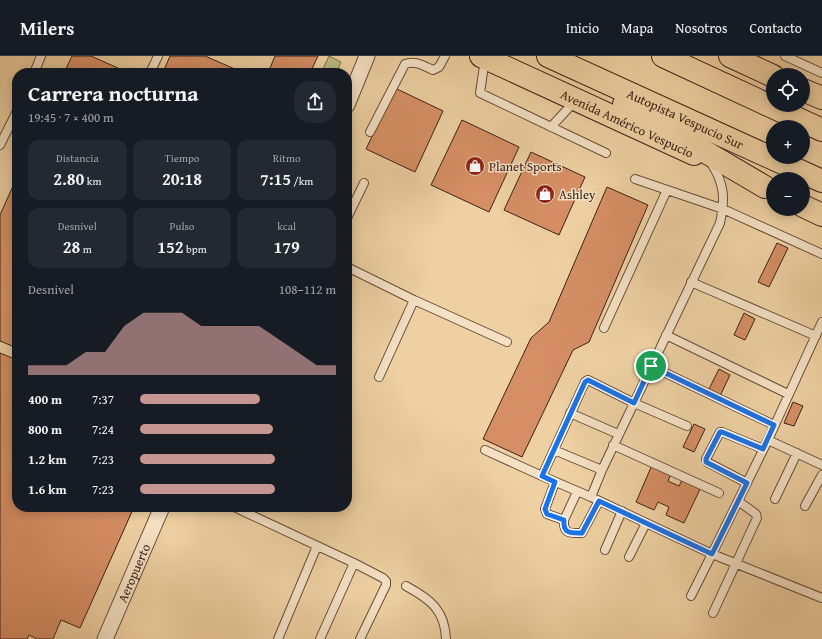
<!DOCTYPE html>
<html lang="es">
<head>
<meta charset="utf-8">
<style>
  :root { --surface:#171b24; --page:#242831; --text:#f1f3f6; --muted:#9ea1a6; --line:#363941; --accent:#c59692 }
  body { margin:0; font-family:"Gentium Book Plus",serif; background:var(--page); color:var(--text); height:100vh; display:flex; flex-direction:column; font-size:15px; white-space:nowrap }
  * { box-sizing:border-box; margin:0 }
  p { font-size:13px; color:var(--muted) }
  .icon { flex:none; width:22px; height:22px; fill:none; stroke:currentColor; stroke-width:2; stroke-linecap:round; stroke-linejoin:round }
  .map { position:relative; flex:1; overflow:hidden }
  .sheet { position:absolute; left:12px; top:12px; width:340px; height:444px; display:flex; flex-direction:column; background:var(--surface); border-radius:16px; box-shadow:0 2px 10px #0003 }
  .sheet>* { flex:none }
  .controls { position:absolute; left:766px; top:12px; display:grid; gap:8px }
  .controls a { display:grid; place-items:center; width:44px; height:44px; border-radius:50%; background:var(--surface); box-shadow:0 2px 10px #0003; font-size:20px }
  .pin { position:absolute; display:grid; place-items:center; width:34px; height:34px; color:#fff; margin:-17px; border:2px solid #fff; border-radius:50%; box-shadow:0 1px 4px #0007 }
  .round { display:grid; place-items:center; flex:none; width:42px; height:42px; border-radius:16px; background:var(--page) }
  .overview { display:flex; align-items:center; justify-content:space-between; height:68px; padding:0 16px }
  h1 { font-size:22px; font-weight:700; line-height:30px }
  .stats { display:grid; grid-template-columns:repeat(3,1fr); gap:6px; height:68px; padding:4px 16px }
  .stats div { display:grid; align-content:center; border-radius:10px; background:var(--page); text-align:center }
  .stats b { font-size:17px; font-weight:700 }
  .stats small { font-size:11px; font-weight:400 }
  .stats p { font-size:11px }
  .chart { height:112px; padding:8px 16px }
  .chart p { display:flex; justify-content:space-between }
  .chart svg { width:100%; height:72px; margin-top:4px; fill:var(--accent); opacity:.7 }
  ul { padding:0 16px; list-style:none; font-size:13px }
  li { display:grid; grid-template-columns:64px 48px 1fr; align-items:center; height:30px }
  li i { height:10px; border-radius:5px; background:var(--accent) }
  header { display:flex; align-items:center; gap:24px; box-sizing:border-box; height:56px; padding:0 20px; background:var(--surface); border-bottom:1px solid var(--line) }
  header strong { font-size:19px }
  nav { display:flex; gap:22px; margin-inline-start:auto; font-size:14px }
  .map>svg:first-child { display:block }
</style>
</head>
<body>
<header>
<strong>Milers</strong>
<nav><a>Inicio</a><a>Mapa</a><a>Nosotros</a><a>Contacto</a></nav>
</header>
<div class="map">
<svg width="822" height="583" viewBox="0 0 822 583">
  <rect width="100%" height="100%" fill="#eed0a2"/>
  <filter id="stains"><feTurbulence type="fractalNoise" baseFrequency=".005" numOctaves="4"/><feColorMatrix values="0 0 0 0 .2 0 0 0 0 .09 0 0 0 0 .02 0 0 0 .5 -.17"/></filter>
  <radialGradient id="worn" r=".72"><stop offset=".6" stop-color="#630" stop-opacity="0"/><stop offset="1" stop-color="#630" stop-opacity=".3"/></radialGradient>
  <path fill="#b8bb85" stroke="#7a6e4e" d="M329,0L341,6L336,17H321Z"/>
  <path fill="#d68f64" stroke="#3c2118" d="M72,0H91L129,17H64Z
    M170,0H205L244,17H170L164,14Z
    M275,0H318L310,17H268Z
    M395,32L443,55L415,116L366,93Z
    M462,64L519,91L489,156L431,129Z
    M531,96L585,121L559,179L504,154Z
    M17,121V292L0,285V159Z
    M607,131L648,149L589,286L573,294L522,401L483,383L531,282L549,266Z
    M777,187L788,192L769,231L758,226Z
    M744,257L755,263L745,284L734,279Z
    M0,297L17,304V451H134L80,572L61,564L53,583H37L29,579L27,583H0Z
    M719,313L730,319L720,340L708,335Z
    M793,346L803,350L794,370L784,367Z
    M694,368L705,373L694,396L683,391Z
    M652,409L671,418L668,425L679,430L683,422L701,431L684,467L666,459L669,451L658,446L654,454L636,446Z"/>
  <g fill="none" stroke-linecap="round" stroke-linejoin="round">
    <defs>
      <path id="lane" d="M785,0L822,17
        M485,3L480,37L606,97
        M34,17L41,0
        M150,17L158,0
        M551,71L575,45
        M370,76L405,8C415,4 424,10 433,14L439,11L445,0
        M0,89L17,55
        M635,123L723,153L822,198
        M347,162L364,127
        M347,211L414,244L507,286
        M691,226L816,280
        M604,272L667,134
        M666,279L788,338
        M651,310L774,369
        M379,321L414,244
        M570,357L618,378
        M687,370L634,347L588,324L585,326L542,420L591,441L712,498L768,384L822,266
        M768,384L822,409
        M613,389L719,437
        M485,394L542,420
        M554,394L602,414
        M555,426L545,453L547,458L564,464L577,436
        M747,427L707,406L706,403L720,376H722L763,393
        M591,441L602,414L720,167C725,144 725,128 711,107
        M775,443L797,397
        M805,450L822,419
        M234,451L354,507
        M564,464C563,478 570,477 582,477L599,445
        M605,494L622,455
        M629,501L646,467
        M406,530C430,543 445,554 446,583
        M691,540L712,498L822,542
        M713,557L757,462L756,458L738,445
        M278,583L317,490
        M320,583L354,507L383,522L386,525V529L360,583"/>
      <g id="street">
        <path d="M347,49L367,0"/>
        <path id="s1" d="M105,583L162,451"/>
      </g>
      <g id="primary">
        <path id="s2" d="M481,0L694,98"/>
        <path d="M730,0L773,20"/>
        <path d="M803,34L822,42"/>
        <path d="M803,150L822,159"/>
      </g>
      <g id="highway">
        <path id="s3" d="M548,0L822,125"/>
        <path d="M663,0L822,74"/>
        <path d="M624,48L765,131"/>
      </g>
    </defs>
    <use href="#lane" stroke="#684d3a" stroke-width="10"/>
    <use href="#street" stroke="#684d3a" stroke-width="17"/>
    <use href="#primary" stroke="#3c2118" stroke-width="24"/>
    <use href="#highway" stroke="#3c2118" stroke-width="24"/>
    <use href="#lane" stroke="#f4e0c3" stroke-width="8"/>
    <use href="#street" stroke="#f4e0c3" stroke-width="15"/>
    <use href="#primary" stroke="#eed0a2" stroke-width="22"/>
    <use href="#highway" stroke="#eed0a2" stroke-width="22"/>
  </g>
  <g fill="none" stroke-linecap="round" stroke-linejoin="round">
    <defs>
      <path id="route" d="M651,310L774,369L763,393L722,376H720L706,403V406L747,427L712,498L599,445L582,477C570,477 563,478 564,464L547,458L545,453L555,426L542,420L585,326L588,324L634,347Z"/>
    </defs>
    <use href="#route" stroke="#fff" stroke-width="8"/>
    <use href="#route" stroke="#1a73e8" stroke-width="5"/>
  </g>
  <defs>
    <symbol id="shop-disc" viewBox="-11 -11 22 22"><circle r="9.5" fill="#8f2418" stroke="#f4e0c3"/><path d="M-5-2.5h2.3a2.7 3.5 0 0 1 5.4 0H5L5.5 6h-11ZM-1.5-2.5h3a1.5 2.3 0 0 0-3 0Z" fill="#fff"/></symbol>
  </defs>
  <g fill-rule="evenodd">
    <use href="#shop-disc" x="464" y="99" width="22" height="22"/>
    <use href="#shop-disc" x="534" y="127" width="22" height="22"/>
  </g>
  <g text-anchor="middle" stroke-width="3" stroke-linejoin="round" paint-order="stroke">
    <g font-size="13" fill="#3c2118" stroke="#f4e0c3">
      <text dy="5" stroke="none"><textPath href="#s3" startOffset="151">Autopista Vespucio Sur</textPath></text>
      <text dy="5" stroke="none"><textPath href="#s2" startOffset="161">Avenida Américo Vespucio</textPath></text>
      <text dy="5" stroke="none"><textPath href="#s1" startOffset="72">Aeropuerto</textPath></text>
    </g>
    <g font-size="13" fill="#3c2118" stroke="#f4e0c3" text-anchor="start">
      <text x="489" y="115">Planet Sports</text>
      <text x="559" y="143">Ashley</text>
    </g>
  </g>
  <rect width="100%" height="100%" filter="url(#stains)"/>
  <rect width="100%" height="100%" fill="url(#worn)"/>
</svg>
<div class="controls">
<a><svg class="icon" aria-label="locate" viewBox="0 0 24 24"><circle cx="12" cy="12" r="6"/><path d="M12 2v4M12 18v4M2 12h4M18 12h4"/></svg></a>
<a>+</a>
<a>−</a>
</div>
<div class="pin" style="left:651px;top:310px;background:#1e9e55"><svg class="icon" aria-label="arrive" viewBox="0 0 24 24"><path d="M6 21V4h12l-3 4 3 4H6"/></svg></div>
<section class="sheet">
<div class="overview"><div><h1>Carrera nocturna</h1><p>19:45 · 7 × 400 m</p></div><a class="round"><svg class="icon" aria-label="share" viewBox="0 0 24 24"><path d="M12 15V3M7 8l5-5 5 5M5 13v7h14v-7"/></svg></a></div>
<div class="stats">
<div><p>Distancia</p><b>2.80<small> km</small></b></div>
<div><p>Tiempo</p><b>20:18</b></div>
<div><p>Ritmo</p><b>7:15<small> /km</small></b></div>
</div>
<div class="stats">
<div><p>Desnivel</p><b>28<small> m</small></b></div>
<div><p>Pulso</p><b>152<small> bpm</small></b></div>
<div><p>kcal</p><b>179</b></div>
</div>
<div class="chart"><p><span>Desnivel</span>108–112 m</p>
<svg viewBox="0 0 160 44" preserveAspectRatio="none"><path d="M0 44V38L10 38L20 38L30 30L40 30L50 14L60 6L70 6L80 6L90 14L100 14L110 14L120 14L130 22L140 30L150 38L160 38V44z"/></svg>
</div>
<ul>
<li><b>400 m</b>7:37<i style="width:61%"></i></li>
<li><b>800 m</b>7:24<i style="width:68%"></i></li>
<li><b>1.2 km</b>7:23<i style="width:69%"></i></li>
<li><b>1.6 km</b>7:23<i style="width:69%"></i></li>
</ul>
</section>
</div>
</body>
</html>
